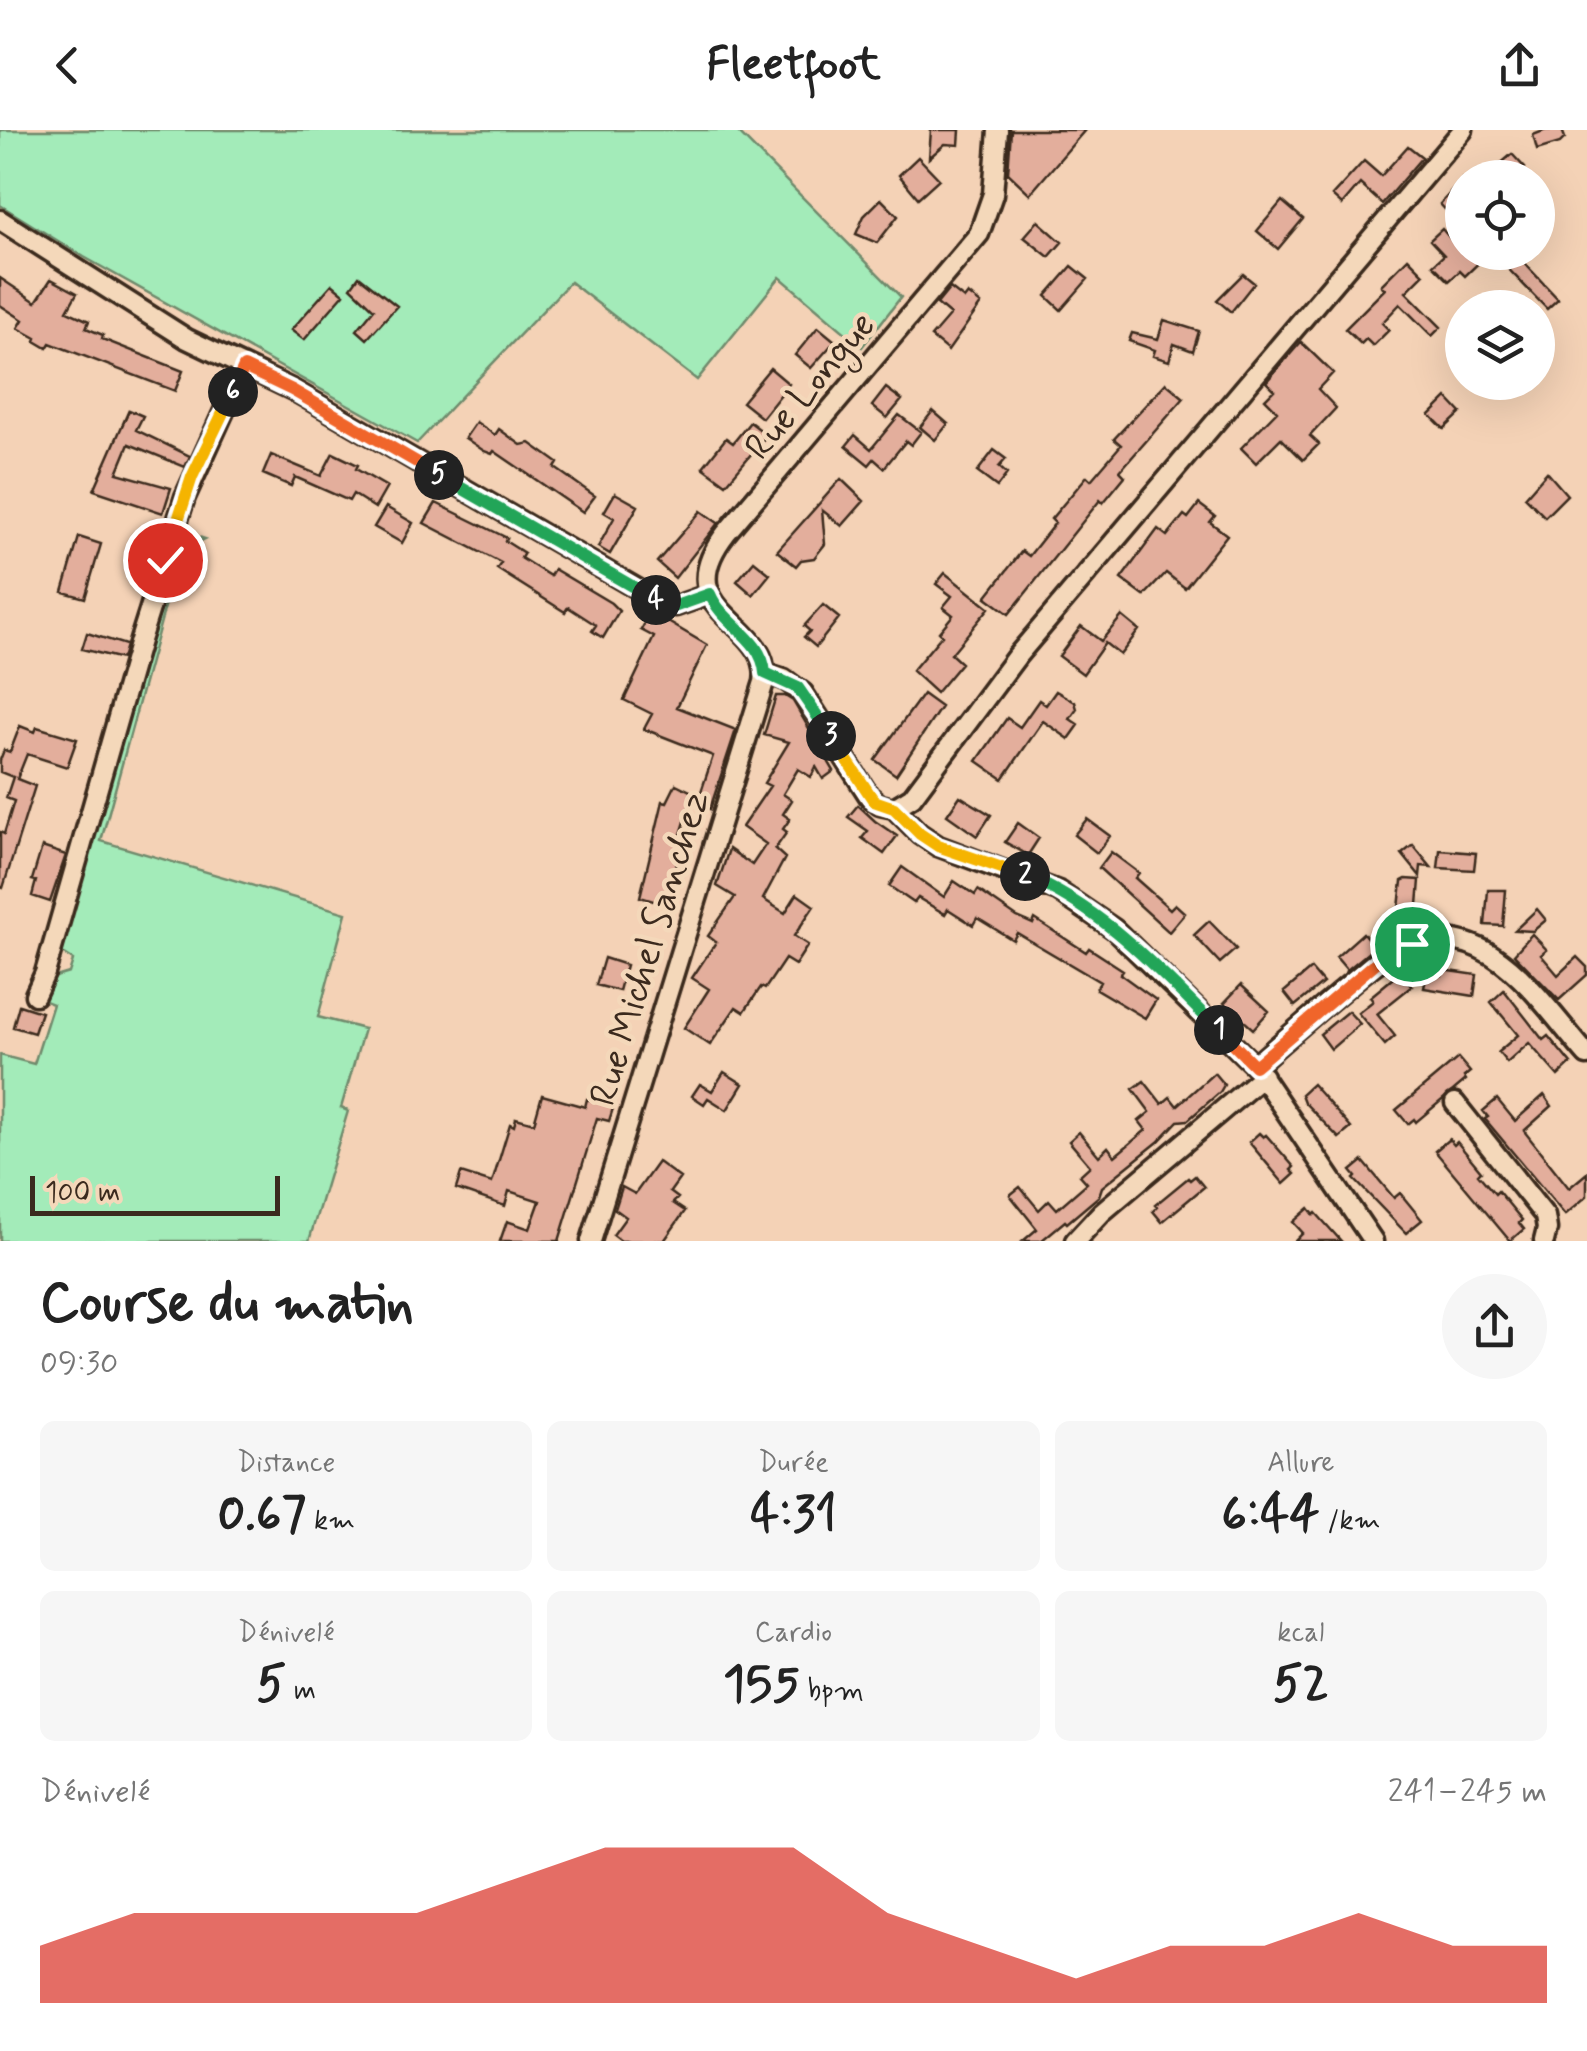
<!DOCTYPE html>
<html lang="fr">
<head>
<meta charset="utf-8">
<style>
  :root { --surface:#fff; --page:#f6f6f6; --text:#222; --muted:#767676; --accent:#d93025 }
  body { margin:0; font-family:Mynerve,sans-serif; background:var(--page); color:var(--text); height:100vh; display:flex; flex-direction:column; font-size:38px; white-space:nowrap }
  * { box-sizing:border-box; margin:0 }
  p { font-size:32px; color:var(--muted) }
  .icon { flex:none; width:55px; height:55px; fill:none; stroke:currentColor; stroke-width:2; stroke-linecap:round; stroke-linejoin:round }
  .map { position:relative; height:1111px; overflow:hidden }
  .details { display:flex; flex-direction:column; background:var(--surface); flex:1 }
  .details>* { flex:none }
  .tools { position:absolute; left:1445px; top:30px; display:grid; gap:20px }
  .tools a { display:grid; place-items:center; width:110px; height:110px; border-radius:50%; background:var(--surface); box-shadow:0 10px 40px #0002; font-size:50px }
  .scale { position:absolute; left:30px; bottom:25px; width:250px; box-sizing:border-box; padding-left:10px; border:5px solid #3b2a1e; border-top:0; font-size:28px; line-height:35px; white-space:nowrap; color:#3b2a1e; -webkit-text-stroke:8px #f4d8ba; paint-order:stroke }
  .pin { position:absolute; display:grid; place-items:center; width:85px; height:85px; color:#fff; margin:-42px; border:5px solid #fff; border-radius:50%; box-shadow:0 2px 10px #0007 }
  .km { position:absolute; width:50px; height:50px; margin:-25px; border-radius:50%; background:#222; color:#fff; font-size:28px; line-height:50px; text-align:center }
  .round { display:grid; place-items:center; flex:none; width:105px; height:105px; border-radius:52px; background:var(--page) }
  .overview { display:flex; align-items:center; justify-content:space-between; height:170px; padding:0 40px }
  h1 { font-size:55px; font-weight:800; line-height:75px }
  .stats { display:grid; grid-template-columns:repeat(3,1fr); gap:15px; height:170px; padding:10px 40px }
  .stats div { display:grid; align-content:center; border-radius:15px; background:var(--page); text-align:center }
  .stats b { font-size:50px; font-weight:800 }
  .stats small { font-size:28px; font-weight:400 }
  .stats p { font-size:28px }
  .chart { height:280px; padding:20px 40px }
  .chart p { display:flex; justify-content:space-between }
  .chart svg { width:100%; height:180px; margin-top:10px; fill:var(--accent); opacity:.7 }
  header { display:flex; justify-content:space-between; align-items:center; height:130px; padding:0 40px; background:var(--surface); font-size:45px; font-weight:800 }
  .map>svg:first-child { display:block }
</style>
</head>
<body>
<header><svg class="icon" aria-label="back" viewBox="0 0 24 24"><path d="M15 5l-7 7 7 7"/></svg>Fleetfoot<svg class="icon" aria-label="share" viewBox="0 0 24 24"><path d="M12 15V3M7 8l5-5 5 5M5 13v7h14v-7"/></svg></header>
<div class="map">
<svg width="1587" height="1111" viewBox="0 0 1587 1111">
  <rect width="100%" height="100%" fill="#f4d2b6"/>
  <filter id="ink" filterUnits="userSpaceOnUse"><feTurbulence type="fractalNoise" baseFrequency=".01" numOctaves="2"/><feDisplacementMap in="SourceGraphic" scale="20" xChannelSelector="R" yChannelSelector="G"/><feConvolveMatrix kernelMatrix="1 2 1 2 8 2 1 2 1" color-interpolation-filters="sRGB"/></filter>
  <g filter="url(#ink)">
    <path fill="#a3ebb9" stroke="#6f8a6c" stroke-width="2.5" d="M0,0H736L901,167L862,217L780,147L697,250L570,152L417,313L84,127L0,75Z
      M180,401L205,409L185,419L178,429L101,711L346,783L318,887L364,899L341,978L348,981L309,1111H0V925L34,934L53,874L40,869L52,848L69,843L73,830L59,821Z"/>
    <path fill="#e3ae9c" stroke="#3b2a1e" stroke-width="2.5" d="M931,0H960L959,15L945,14L929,28Z
      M1011,0H1085L1030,64L1008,43Z
      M1546,0H1562L1565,8L1560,13L1537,20L1533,5Z
      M1408,16L1422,27L1382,74L1360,54L1342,75L1332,66L1364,31L1381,46Z
      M1512,24L1525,38L1515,48H1508L1498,36Z
      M918,27L939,49L918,68L899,45Z
      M1462,50V77L1452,87L1440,74Z
      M881,69L898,86L877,113L856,104L864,86Z
      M1282,71L1303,89L1278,119L1257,101Z
      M1038,91L1062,112L1049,127L1024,107Z
      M1442,99L1462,122H1490L1465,146L1460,141L1449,151L1433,135L1444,125L1430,110Z
      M1492,122H1514L1558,169L1547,179Z
      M1408,128L1424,144L1406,162L1441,197L1432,206L1400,174L1382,193L1389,200L1373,216L1366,209L1361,214L1345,199L1385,159L1381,155Z
      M1072,136L1088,149L1061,180L1046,166Z
      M1243,144L1254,153L1231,182L1217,170Z
      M359,146L397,176L367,209L357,200L374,179L351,157Z
      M0,148L36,172L51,149L77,163L67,181L89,191L86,198L103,205L102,209L183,241L175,261L50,213L47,218L35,211L36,208L18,198L23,190L0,175Z
      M332,154L344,164L304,210L291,200Z
      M950,158L964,169L968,164L981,174L948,221L931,207L950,185L937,174Z
      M1164,190L1199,201L1193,221L1174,214L1169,231L1153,226L1155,220L1129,211L1132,203L1158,209Z
      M818,197L835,211L811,238L795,225Z
      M1301,212L1333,243L1318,259L1336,278L1310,306L1319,314L1303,330L1281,308L1256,333L1241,318L1277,281L1265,269L1274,260L1266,252Z
      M770,238L789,254L762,288L742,272Z
      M1166,253L1184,268L1120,341L1125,346L1103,373L1100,370L1009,484L986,467L1022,421L1029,426L1055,393L1051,389L1087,346L1091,350L1121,315L1114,309Z
      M886,258L902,270L887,288L872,276Z
      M1447,268L1461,283L1444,299L1430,285Z
      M129,280L143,286L136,300L190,326L185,337L129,314L117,343L171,358L163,383L94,360Z
      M933,281L948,294L935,310L920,297Z
      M899,285L921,302L911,315L906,311L884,338L874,329L869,335L846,316L855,305L871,319Z
      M476,292L495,305L499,299L521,315L530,313L558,333L555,338L595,366L583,382L494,321L492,324L484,321L465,308Z
      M750,292L767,305L726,354L703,337L726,308L733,313Z
      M994,320L1006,329L999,337L1007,344L997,357L977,342Z
      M333,323L358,335L356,339L387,357L375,378L353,364L349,371L295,347L291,356L263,344L271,325L321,346Z
      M1547,342L1567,365L1545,387L1525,367Z
      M841,349L864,371L842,396L822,380L825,414L814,428L801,430L796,436L777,421Z
      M615,363L638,376L610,424L598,417L614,388L604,382Z
      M436,373L507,408L505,411L524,423L521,428L550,446L554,439L611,473L619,481L603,508L592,501L596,495L568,477L565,482L497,439L501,433L424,393Z
      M1199,374L1215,386L1210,392L1227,405L1185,458L1166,443L1144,466L1121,449L1158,399L1167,406L1184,385L1188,388Z
      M386,377L413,393L402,413L374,397Z
      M701,381L718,393L675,448L657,432Z
      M79,407L101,414L85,468L63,462Z
      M754,431L770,444L753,465L737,451Z
      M945,443L989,478L951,524L961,533L936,563L912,541L942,505L939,502L953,485L943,477L952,466L936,454Z
      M823,475L839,488L816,517L804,507L810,501L804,496Z
      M651,482L707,515L677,577L736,600L710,679L697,674L713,626L644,599L652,584L624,570L654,507L641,500Z
      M1122,486L1139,500L1120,525L1105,513L1083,544L1059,526L1081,496L1101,511Z
      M87,503L126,515L122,529L82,519Z
      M1056,561L1075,572L1077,579L1070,589L1079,595L1069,609L1043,591L1003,649L977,631L1007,588L1020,597L1039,570L1046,575Z
      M923,564L941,577L896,645L875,630Z
      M776,566H785L793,571L834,641L823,649L816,637L811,647L798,639L783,664L792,670L783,684L790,689L783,699L787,702L775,719L785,728L763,769L785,783L797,764L814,776L794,806L808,815L795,835L785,829L765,859L761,857L744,882L736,877L710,915L684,898L709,859L692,848L716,812L708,806L735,767L717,756L729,719L752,735L766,714L742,697L770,656L764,653L789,612L764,605Z
      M20,596L35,602L37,597L77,609L67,637L27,624L17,649L35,656L3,758L0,757V702L4,704L14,671L6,668L13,647L0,642V630L4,620L10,622Z
      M676,654L694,663L677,717L682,718L666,765L663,764L660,773L640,767L663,671L667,672Z
      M960,666L991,685L977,706L947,685Z
      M858,675L875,691L897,706L884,724L862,708L868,701L848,687Z
      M1087,689L1110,706L1097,723L1074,705Z
      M1018,693L1039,708L1028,725L1005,712Z
      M1413,715L1431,737L1421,736L1420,746L1402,724Z
      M42,717L66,725L50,772L32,766L36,751L32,750Z
      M1440,720L1476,723L1474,740L1438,738Z
      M1111,722L1139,743L1135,748L1170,779L1175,774L1185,783L1169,802L1099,738Z
      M902,737L944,767L954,751L975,765L978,760L1017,787L1033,794L1035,789L1086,822L1089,818L1123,840L1120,844L1156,870L1145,888L1096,859L1100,852L1017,803L1013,810L977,788L973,795L948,779L945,784L918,768L914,773L889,756Z
      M1406,749L1420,750L1417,788L1398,787L1402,751Z
      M1488,760H1506L1503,796L1485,795Z
      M1537,779L1546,790L1533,801L1515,800Z
      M1209,791L1236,819L1220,833L1194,805Z
      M1363,803L1375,817L1347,840L1336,827Z
      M1532,804L1547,820L1541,825L1558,845L1577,827L1587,837V845L1559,870L1514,824Z
      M604,828L626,835L619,861L596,855Z
      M1311,839L1323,853L1295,876L1284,862Z
      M1443,840L1477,845L1474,866L1424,858L1427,843L1442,845Z
      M1398,844L1412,856L1377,884L1395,906L1385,915L1358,883L1373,871L1370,867Z
      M1241,855L1269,881L1253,899L1224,873Z
      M1504,860L1543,910L1548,906L1571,934L1558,946L1529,913L1507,933L1498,922L1518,905L1491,872Z
      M19,875L41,882L34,903L13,897Z
      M1348,881L1360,894L1331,919L1320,904Z
      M1458,928L1470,942L1464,947L1466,950L1416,992L1414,989L1408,994L1396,980Z
      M724,942L743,954L727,980L708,968L704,974L692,966L700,954L712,961Z
      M1214,943L1224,955L1220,962L1188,990L1178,991L1158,1012L1102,1057L1099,1066L1067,1093L1065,1091L1041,1111H1023L1037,1099L1010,1065L1020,1057L1039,1080L1049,1070L1057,1079L1087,1053L1080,1045L1090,1036L1069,1011L1079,1002L1099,1026L1108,1017L1115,1026L1146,1000L1139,991L1150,982L1133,959L1144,951L1162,974L1170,967L1177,976Z
      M1312,954L1351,998L1339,1008L1304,972L1301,964Z
      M542,965L585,977L587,969L614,975L609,991L597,988L559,1111H500L507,1091L530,1099L540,1071L509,1061L505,1076L456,1059L461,1043L492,1053L510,994L514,996L516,988L534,993Z
      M1544,965L1552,976L1524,1001L1569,1058L1587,1043V1066L1565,1085L1485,989L1488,987L1483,981L1497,969L1515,991Z
      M1259,1003L1263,1007L1266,1005L1294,1037L1291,1040L1295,1044L1284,1054L1249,1012Z
      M1449,1009L1454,1015L1457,1012L1481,1041L1478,1044L1495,1064L1498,1061L1522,1090L1519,1093L1524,1099L1510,1111L1435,1021Z
      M1363,1031L1394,1068L1400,1063L1422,1090L1406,1103L1354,1049L1356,1047L1351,1041Z
      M658,1032L680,1048L670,1062L678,1068L673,1073L685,1081L664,1111H621L613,1105L626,1087L615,1079L622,1057L635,1064Z
      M1195,1046L1204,1057L1162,1092L1153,1081L1157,1077L1155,1075L1188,1048L1190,1050Z
      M1309,1078L1314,1085L1316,1083L1341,1111H1295L1303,1103L1293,1092Z"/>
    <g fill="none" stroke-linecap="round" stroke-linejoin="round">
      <defs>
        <path id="street" d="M0,90L187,209L293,260L660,472L676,476L710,464
          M765,543L784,549L803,563L869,666L880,675L894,678
          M894,678L912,667L1017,526L1463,0
          M894,678L920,704L938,716L1058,761L1114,799L1255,936L1373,1111
          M35,865L45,843L141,507L185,367L244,237
          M1255,936C1280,914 1305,892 1330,871C1378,830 1426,784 1492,825C1529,849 1558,892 1587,925
          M1455,973L1545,1086L1547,1099L1544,1111
          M591,1111L764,552C774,490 663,485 726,403L979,104L993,64L998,0
          M1075,1111L1102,1082L1263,946"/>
      </defs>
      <use href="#street" stroke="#3b2a1e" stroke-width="25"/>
      <use href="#street" stroke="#f4d8ba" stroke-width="18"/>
    </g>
  </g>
  <g fill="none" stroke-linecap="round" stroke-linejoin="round" filter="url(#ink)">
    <defs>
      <path id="split-1" d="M1219,900L1255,936L1385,825L1412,814"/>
      <path id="split-2" d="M1025,746C1104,778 1159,841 1219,900"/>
      <path id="split-3" d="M831,606L874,671L894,678L920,704L938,716L1025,746"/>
      <path id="split-4" d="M656,470L676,476L710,464C723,495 762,507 765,543L798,558L831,606"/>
      <path id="split-5" d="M439,345L656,470"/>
      <path id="split-6" d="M233,262L244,237L292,260L439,345"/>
      <path id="split-7" d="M165,430L192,347L233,262"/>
    </defs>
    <use href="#split-1" stroke="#fff" stroke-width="20"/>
    <use href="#split-2" stroke="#fff" stroke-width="20"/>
    <use href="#split-3" stroke="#fff" stroke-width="20"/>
    <use href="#split-4" stroke="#fff" stroke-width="20"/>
    <use href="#split-5" stroke="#fff" stroke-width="20"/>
    <use href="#split-6" stroke="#fff" stroke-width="20"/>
    <use href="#split-7" stroke="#fff" stroke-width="20"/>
    <use href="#split-1" stroke="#f0652b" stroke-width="12"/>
    <use href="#split-2" stroke="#22a559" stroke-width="12"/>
    <use href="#split-3" stroke="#f5b400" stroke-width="12"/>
    <use href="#split-4" stroke="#22a559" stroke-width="12"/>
    <use href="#split-5" stroke="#22a559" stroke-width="12"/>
    <use href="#split-6" stroke="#f0652b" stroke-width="12"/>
    <use href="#split-7" stroke="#f5b400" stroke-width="12"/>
  </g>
  <g text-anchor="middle" stroke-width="9" stroke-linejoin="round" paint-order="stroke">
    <g font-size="38" fill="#3b2a1e" stroke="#f4d8ba">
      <text transform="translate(809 255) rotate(-50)" y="13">Rue Longue</text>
      <text transform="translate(648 818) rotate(-73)" y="13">Rue Michel Sanchez</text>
    </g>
  </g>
</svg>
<div class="tools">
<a><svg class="icon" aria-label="locate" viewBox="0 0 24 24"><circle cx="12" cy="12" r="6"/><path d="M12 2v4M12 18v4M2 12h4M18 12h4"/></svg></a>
<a><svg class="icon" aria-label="layers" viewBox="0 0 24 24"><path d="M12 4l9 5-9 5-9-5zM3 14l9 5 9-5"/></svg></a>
</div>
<div class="scale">100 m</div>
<div class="pin" style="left:1412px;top:814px;background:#1e9e55"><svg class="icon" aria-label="arrive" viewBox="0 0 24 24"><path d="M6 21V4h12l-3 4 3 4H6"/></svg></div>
<div class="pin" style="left:165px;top:430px;background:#d93025"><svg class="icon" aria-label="check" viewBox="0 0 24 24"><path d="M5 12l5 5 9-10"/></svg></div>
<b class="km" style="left:1219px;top:900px">1</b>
<b class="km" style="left:1025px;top:746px">2</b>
<b class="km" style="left:831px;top:606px">3</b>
<b class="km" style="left:656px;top:470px">4</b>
<b class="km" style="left:439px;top:345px">5</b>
<b class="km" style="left:233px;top:262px">6</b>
</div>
<section class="details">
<div class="overview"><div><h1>Course du matin</h1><p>09:30</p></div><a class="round"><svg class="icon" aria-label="share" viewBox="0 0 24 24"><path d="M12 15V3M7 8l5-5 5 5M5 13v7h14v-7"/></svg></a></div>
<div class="stats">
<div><p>Distance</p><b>0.67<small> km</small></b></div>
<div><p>Durée</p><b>4:31</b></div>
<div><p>Allure</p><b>6:44<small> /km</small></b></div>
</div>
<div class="stats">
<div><p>Dénivelé</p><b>5<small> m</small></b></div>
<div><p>Cardio</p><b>155<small> bpm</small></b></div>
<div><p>kcal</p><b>52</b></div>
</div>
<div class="chart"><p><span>Dénivelé</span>241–245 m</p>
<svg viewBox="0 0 160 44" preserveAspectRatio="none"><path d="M0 44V30L10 22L20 22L30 22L40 22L50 14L60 6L70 6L80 6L90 22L100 30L110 38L120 30L130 30L140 22L150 30L160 30V44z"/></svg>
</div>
</section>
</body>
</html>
